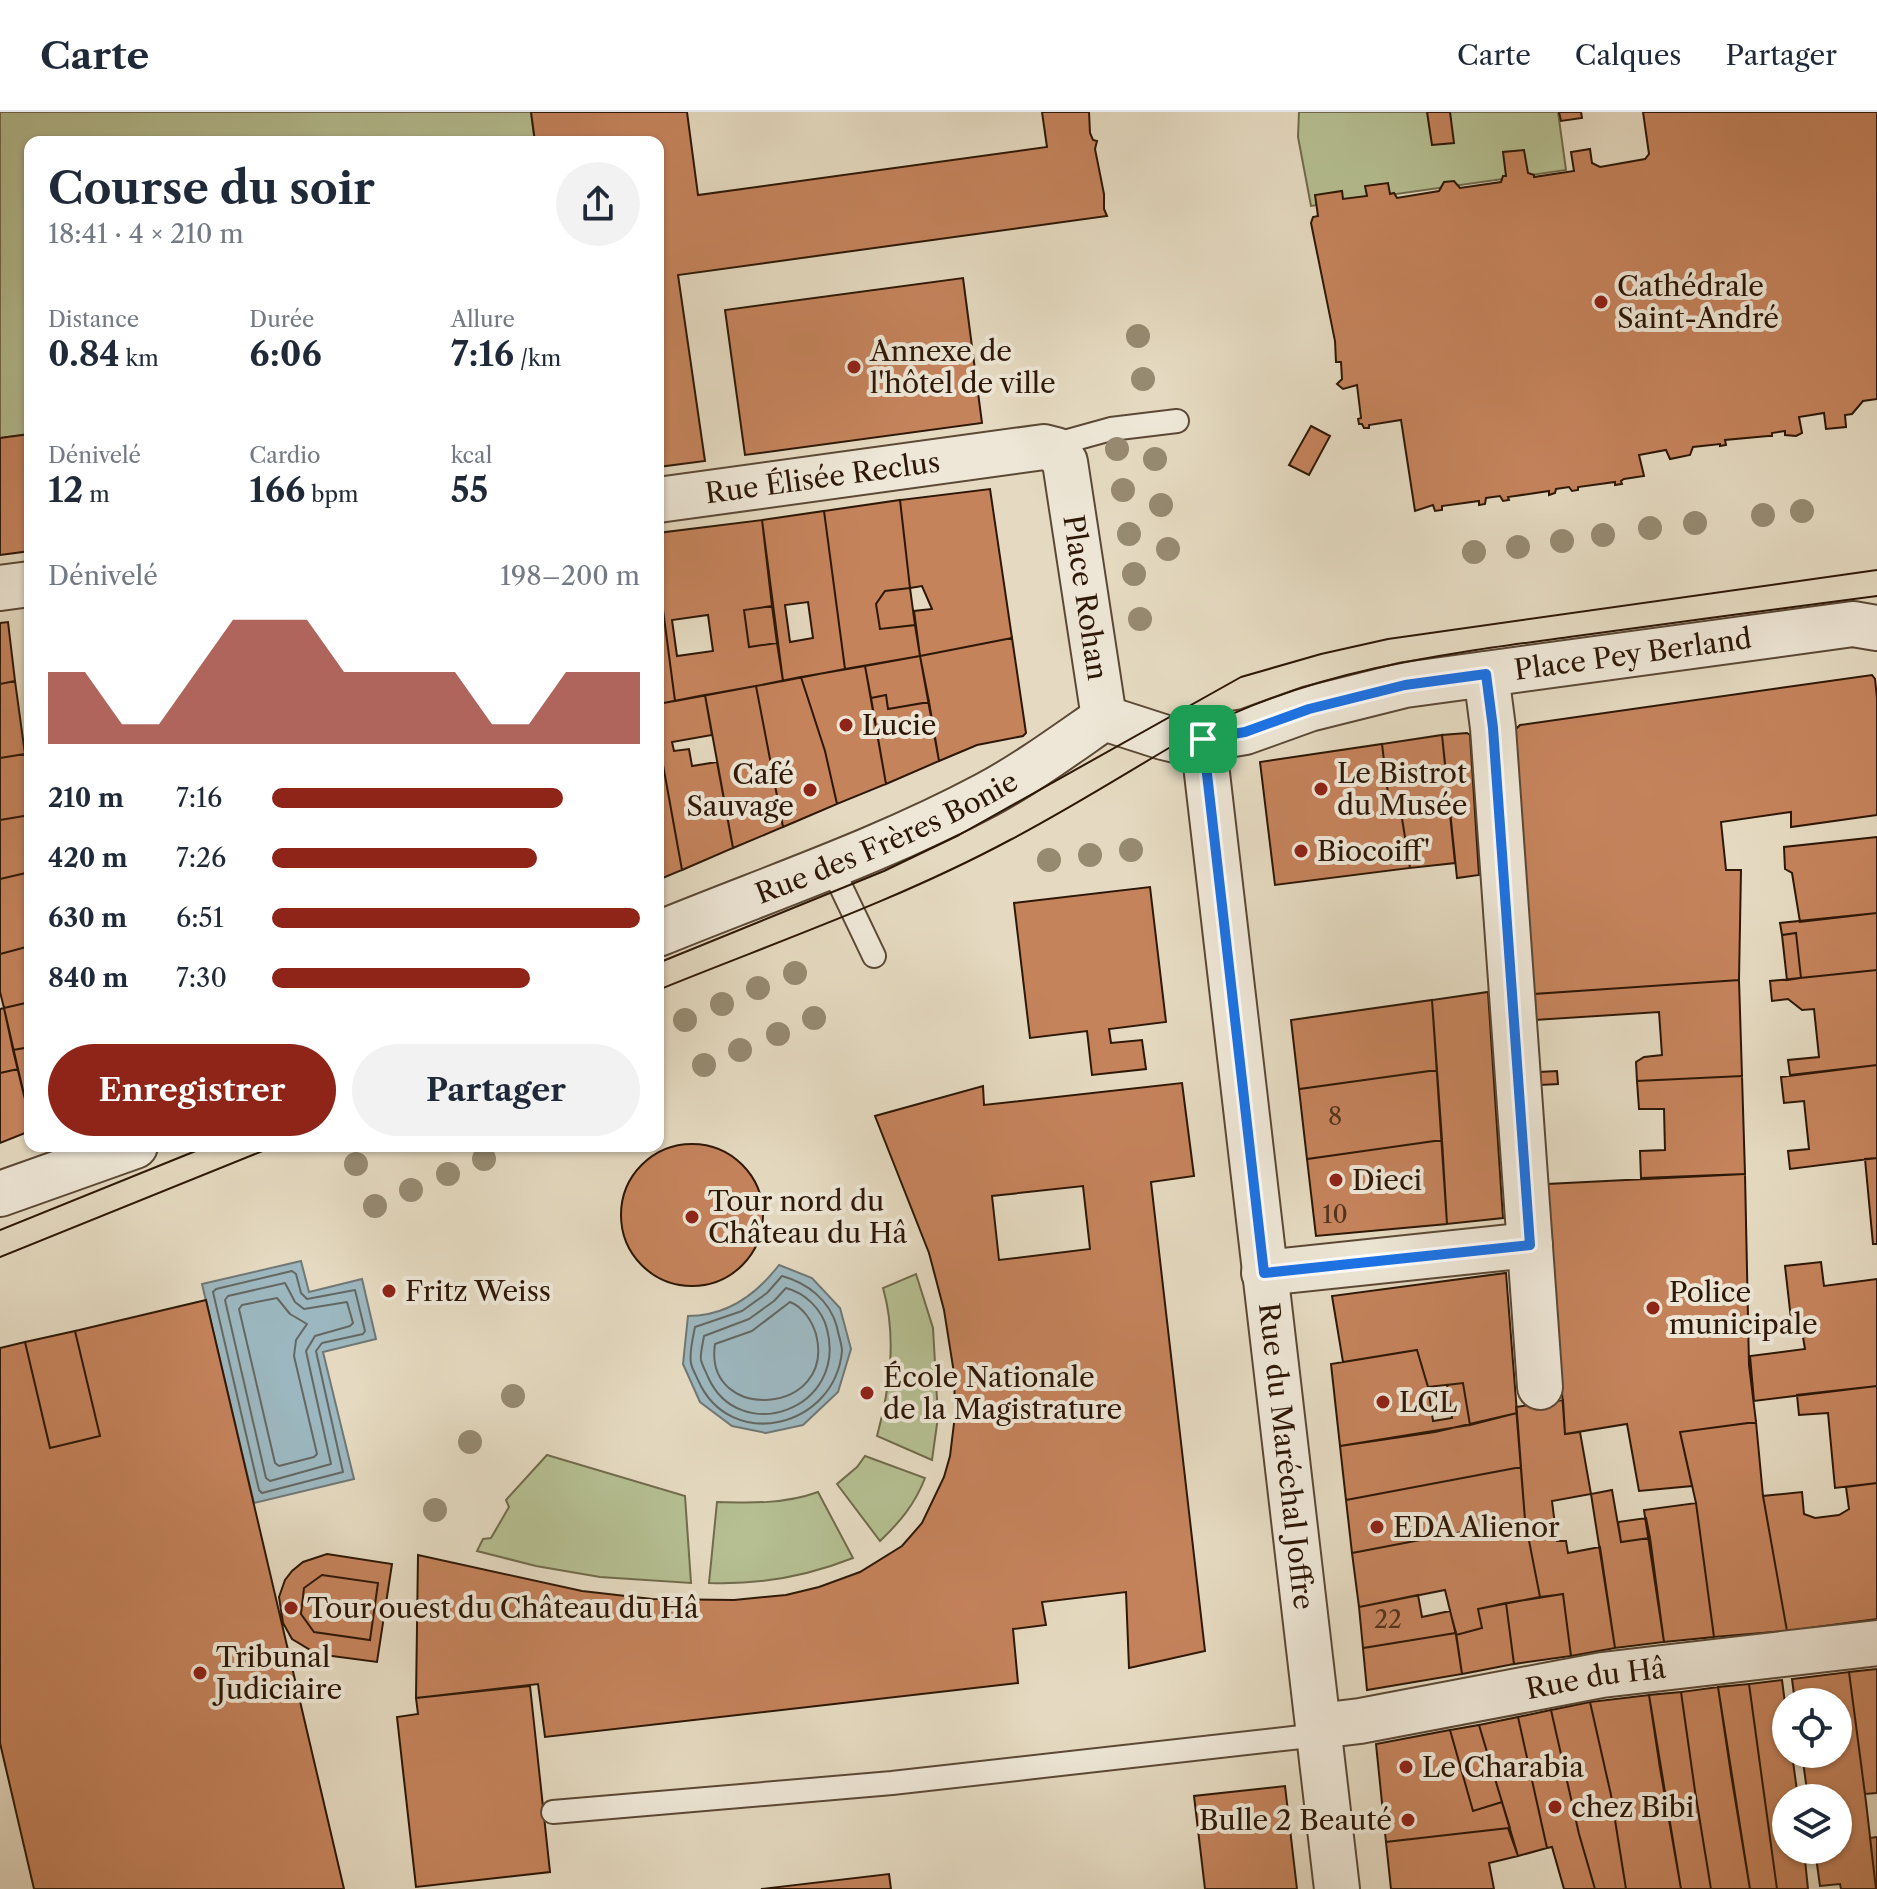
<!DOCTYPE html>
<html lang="fr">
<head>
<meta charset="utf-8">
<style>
  :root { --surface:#fff; --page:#f2f2f3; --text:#1f2937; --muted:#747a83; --line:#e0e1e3; --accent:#8f2418 }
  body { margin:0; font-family:"Libre Caslon Text",serif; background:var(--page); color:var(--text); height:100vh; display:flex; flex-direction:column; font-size:30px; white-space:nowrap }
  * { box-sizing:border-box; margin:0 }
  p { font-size:26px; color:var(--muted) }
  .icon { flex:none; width:44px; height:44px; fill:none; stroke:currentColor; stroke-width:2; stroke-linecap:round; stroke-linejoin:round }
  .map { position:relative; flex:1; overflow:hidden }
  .side { position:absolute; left:24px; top:24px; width:640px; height:1016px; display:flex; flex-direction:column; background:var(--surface); border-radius:16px; box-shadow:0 2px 6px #0004 }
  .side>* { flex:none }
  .controls { position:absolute; left:1772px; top:1576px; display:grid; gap:16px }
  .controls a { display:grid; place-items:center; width:80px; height:80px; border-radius:50%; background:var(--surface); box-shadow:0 2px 6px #0004; font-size:40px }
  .pin { position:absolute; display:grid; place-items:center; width:68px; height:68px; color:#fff; margin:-34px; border-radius:16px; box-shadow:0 4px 12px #0006 }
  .round { display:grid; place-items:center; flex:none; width:84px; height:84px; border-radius:42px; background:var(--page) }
  .headline { display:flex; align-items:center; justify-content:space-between; height:136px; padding:0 24px }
  h1 { font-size:44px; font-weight:700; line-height:60px }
  .metrics { display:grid; grid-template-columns:repeat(3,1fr); gap:12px; height:136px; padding:8px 24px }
  .metrics div { display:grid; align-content:center }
  .metrics b { font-size:34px; font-weight:700 }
  .metrics small { font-size:22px; font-weight:400 }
  .metrics p { font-size:22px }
  .chart { height:224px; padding:16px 24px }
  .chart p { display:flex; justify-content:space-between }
  .chart svg { width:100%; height:144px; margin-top:8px; fill:var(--accent); opacity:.7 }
  .button { display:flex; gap:16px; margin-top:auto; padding:16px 24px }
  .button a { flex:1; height:92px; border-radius:48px; background:var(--accent); color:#fff; font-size:32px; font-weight:700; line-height:92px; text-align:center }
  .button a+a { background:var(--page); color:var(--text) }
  ul { padding:0 24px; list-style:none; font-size:26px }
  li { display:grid; grid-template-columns:128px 96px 1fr; align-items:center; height:60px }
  li i { height:20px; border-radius:10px; background:var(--accent) }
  header { display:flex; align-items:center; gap:48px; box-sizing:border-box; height:112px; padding:0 40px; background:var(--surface); border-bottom:2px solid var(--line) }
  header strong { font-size:38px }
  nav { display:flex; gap:44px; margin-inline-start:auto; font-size:28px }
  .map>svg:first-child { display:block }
</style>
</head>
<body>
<header>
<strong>Carte</strong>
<nav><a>Carte</a><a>Calques</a><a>Partager</a></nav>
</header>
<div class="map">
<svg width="1877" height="1777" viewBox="0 0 1877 1777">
  <rect width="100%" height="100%" fill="#e5dac1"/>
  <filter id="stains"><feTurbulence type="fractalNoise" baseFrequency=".0025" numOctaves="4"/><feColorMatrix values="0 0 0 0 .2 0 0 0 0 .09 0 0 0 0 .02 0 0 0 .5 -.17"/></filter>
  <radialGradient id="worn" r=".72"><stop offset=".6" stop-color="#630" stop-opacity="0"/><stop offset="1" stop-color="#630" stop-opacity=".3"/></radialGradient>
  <path fill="#b5bf92" stroke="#716b4c" stroke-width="2" d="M0,0H531L535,30H30V322L0,326Z
    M1299,0H1558L1566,58L1311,94L1298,25Z
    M916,1162L933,1216L938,1305L932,1348L877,1324C890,1276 897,1225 883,1176Z
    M547,1343L685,1384L691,1471L600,1465L536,1454L477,1439L483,1427L491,1426L509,1395L506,1388Z
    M865,1344L925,1366C915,1392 900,1410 880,1429L837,1372L857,1355Z
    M818,1380L853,1446C805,1465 760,1473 709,1471L717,1390C751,1391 785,1392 818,1380Z"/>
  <path fill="#9cb7bf" stroke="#707775" stroke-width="2" d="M301,1149L309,1180L362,1167L376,1227L323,1240L354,1367L254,1391L202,1172Z
    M779,1153L812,1166L840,1196L851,1237L838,1280L803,1313L766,1321L732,1314L700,1290L683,1252L688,1204C727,1204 756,1183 779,1153Z"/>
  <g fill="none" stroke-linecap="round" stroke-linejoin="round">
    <path stroke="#646762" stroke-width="2" d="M292,1159L296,1162L301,1181L307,1187L355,1178L365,1219L363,1222L322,1231L316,1239L343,1360L262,1381L259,1378L213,1180L216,1177Z
      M782,1164C808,1171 830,1189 837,1215C838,1222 842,1232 842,1239C835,1316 730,1341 698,1268C696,1263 692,1257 691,1251C689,1241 693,1225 695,1215L742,1199L767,1181Z
      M285,1171L295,1190L304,1197L347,1190L353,1211L350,1214L315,1224L306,1239L331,1352L270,1369L266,1366L225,1188L228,1184Z
      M786,1176C805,1181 822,1197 827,1217C848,1298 739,1335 708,1265C706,1260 702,1253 701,1248C700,1241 703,1231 704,1224L749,1207L774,1189Z
      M277,1186L290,1202L307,1212L296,1228L294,1244L317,1342L314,1345L279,1354L275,1351L239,1197L242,1193Z
      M790,1190C803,1195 812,1209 816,1222C837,1304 703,1312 715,1232L752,1219Z"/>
  </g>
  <path fill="#c5835c" stroke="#2d1706" stroke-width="2" fill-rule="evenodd" d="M531,0H687L698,83L1047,35L1042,0H1089L1090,21L1093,28L1097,29L1095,37L1104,82V97L1107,104L678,163L705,349L658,355V30H535Z
    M1427,0H1450L1454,31L1432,33Z
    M1559,0H1581L1582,6L1561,9Z
    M1643,0H1877V287L1863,289L1852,302L1845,303L1846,315L1826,317L1824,301L1799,305L1802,321L1796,324L1785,323V319L1772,321V324H1768L1725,328L1726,333L1720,334V332L1693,335L1690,343L1670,347L1666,338L1639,343L1644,364L1624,367L1621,369L1622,372L1615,373V370L1578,375V378L1572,379L1569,375L1556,377L1555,381L1549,383V379L1508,385L1509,388L1503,389L1500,384L1486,386L1485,392L1479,393V389L1442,394V398L1435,399L1433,393L1415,399L1401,308L1369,313V316H1364L1362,312H1359L1358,307L1361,306L1357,273L1343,277L1337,272L1342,267L1341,250H1336L1335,229L1311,111L1313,105L1318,104L1315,83L1342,79L1343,87L1367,84L1365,74L1388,71L1390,82L1394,81L1397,86L1439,79L1444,70L1454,69L1460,76L1501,70L1503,64H1506L1503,40L1524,38L1528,61L1534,63V65L1574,59L1571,40L1590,37L1592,51L1600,55L1645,47L1649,42Z
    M963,166L982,311L745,343L725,198Z
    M1311,314L1330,324L1309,363L1289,353Z
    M30,322V439L0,443V326Z
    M990,377L1012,526L920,544L914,499L932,497L922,474L910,476L900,388Z
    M900,388L910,476L885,479L876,492L880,517L915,513L920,544L845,557L824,399Z
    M824,399L845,557L783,569L762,408ZM808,490L813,526L790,530L785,493Z
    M762,408L772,494L744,498L749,535L777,531L783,569L675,589L658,460V421ZM708,503L713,539L677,544L672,508Z
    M658,460L675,589L658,592Z
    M910,476L915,513L880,517L876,492L885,479Z
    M772,494L777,531L749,535L744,498Z
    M8,510L15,569L0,572V511Z
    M1012,526L1026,621L1023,624L977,633L939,649L920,544Z
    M920,544L929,590L888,597L886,583L871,586L865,554Z
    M865,554L886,672L837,692L825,639L801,565Z
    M1872,563L1875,567L1877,586V703L1791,715V700L1721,710L1726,758H1741L1739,868L1534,882L1515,618L1520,613Z
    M801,565L825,639L837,692L783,715L756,574Z
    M15,569L25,642L0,646V572Z
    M756,574L783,715L733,736L705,583Z
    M705,583L712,623L672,630L674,639L689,637L692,654L717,650L733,736L682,758L658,625V592Z
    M886,583L888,597L929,590L939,649L886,672L871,586Z
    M1467,621L1470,623L1479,763L1457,766L1442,623Z
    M1442,623L1455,751L1410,756L1399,688L1389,690L1382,632Z
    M658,625L682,758L658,768Z
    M1382,632L1389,690L1399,688L1410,756L1275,773L1260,650Z
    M25,642L30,676V703L0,708V646Z
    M30,703V760L0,767V708Z
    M1877,725V801L1800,810L1792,761L1785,757L1784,735Z
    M30,760V834L0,842V767Z
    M1150,775L1166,910L1109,917L1111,931L1142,928L1146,957L1092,963L1087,919L1030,926L1014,791Z
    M1877,801V858L1801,866L1796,821L1782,823L1780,811Z
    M1796,821L1801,866L1787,868L1782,823Z
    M30,834V890L4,896L0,880V842Z
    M1877,858V953L1790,963L1788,948L1819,945L1814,897L1802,898L1788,887L1772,889L1770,869Z
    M1739,868L1742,964L1637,969L1636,950L1644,945L1662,943L1659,900L1535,908L1534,882Z
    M1488,880L1503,1106L1447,1112L1432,888Z
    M1432,888L1437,958L1299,977L1291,908Z
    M30,890V935L13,938L4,896Z
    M4,896L18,957L0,961V897Z
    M30,935V1008L13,938Z
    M1877,953V1046L1790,1057L1788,1039L1809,1037L1804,989L1784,991L1781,965Z
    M18,957L30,1008V1019L0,1031V961Z
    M1437,958L1442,1028L1307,1047L1299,977Z
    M1557,959L1558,972L1540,973L1539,960Z
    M1742,964L1745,1062L1641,1066L1640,1039L1665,1038L1664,997H1639L1637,969Z
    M1182,971L1194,1064L1151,1070L1205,1539L1129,1556L1126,1480L1042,1490L1046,1513L1013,1517L1018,1571L545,1625L538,1572L416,1586L418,1443L582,1479L652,1487L734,1488L786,1483L819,1475L860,1460L902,1434L922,1411L944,1365L950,1344L955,1303L954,1261L944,1198L929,1141L875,1004L983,974L984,993ZM1083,1074L1090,1137L999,1148L992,1084Z
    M1442,1028L1447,1112L1316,1124L1307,1047Z
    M621 1103a71 71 0 1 1 142 0a71 71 0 1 1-142 0Z
    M1877,1046V1132H1873L1865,1047Z
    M1745,1062L1749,1253L1756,1310L1680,1320L1692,1374L1639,1379L1627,1312L1565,1322L1547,1072Z
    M1821,1150L1824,1174L1877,1167V1274L1754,1289L1750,1244L1805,1237L1803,1225L1795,1222L1792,1216L1785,1154Z
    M1506,1161L1517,1301L1470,1313L1463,1271L1428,1275L1417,1238L1343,1250L1332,1184Z
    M206,1188L344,1777H34L0,1631V1236L25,1230L50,1336L100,1324L75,1219Z
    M75,1219L100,1324L50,1336L25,1230Z
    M1417,1238L1428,1275L1433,1309L1452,1306L1447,1273L1463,1271L1470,1313L1340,1334L1331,1252Z
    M1877,1274V1371L1835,1376L1828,1301L1799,1303L1797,1283Z
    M1563,1288L1565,1322L1580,1320L1591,1382L1552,1389L1557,1429H1566L1568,1441L1600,1435L1615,1536L1571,1544L1563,1482L1540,1485L1525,1408L1516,1295Z
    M1517,1301L1521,1355L1346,1388L1340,1334L1435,1320Z
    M1756,1310L1763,1384L1787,1519L1714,1525L1696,1391L1680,1320Z
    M1521,1355L1525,1408L1352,1441L1346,1388Z
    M1877,1371V1507L1787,1519L1763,1384L1802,1380L1804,1402L1815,1406L1839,1403L1849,1397L1846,1375Z
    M1612,1378L1621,1430L1650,1426L1664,1530L1615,1536L1591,1382Z
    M1696,1391L1714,1525L1664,1530L1644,1398Z
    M1646,1406L1650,1426L1621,1430L1618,1410Z
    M1525,1408L1540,1485L1478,1497L1482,1516L1456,1523L1445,1478L1359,1495L1352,1441Z
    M327,1442L392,1452L377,1550L317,1542L292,1527L283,1511L279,1485L285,1468L292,1459L303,1450ZM322,1463L378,1471L370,1528L314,1520L301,1502L304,1476Z
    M322,1463L378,1471L370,1528L314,1520L301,1502L304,1476Z
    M1563,1482L1571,1544L1514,1552L1506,1491Z
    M1418,1483L1422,1505L1450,1499L1456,1521L1363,1536L1359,1495Z
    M1506,1491L1514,1552L1462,1562L1456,1523L1482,1516L1478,1497Z
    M1456,1521L1462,1562L1367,1578L1363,1536Z
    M1877,1557V1681L1865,1682L1849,1560Z
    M1849,1560L1866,1690L1876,1777H1841L1840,1772L1820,1774L1815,1738H1838V1686H1808L1802,1642H1838V1590H1795L1792,1567Z
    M1782,1568L1786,1599V1642H1792L1798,1686H1786V1738H1804L1808,1777H1777L1749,1572Z
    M1749,1572L1777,1777H1750L1718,1575Z
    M530,1574L550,1760L416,1775L397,1605L418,1602L416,1586Z
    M1718,1575L1731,1662L1750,1777H1711L1695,1679L1681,1580Z
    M1681,1580L1695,1679L1711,1777H1681L1649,1583Z
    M1649,1583L1660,1656L1681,1777H1626L1611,1683L1590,1590Z
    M1590,1590L1611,1683L1626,1777H1595L1579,1722L1551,1598Z
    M1551,1598L1579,1722L1595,1777H1564L1552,1735L1547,1736L1518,1605Z
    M1518,1605L1547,1736L1518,1744L1479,1613Z
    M1479,1613L1502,1690L1473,1699L1450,1618Z
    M1450,1618L1473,1699L1502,1690L1510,1716L1386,1730L1376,1632Z
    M1285,1674L1297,1777H1205L1194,1684Z
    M1508,1716L1518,1744L1489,1751L1494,1777H1391L1386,1730Z
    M1877,1725V1777H1876L1870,1726Z
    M889,1762L891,1777H761Z"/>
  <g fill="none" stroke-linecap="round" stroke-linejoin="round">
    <defs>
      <path id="lane" d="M1046,335L1111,317L1177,309
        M831,754L874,844
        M553,1700L892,1671L1319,1623"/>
      <g id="street">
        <path id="s1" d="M658,388L1044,335L1056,338L1065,350L1104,606"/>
        <path d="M0,476L30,472"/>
        <path d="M1486,562L1493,616L1540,1275"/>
        <path id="s2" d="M1104,606L1163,625L1180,629L1203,627L1245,620L1309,597L1405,573L1853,512L1877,516"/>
        <path id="s3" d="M1203,627L1337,1777"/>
        <path id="s4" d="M658,822C768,777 881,739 986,683C1027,661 1065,633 1104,606"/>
        <path d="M0,1082L135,1034"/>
        <path d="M1264,1161L1530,1133"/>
        <path id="s5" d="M1318,1614L1360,1609L1602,1563L1877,1531"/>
      </g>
    </defs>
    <use href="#lane" stroke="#5b4835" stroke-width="26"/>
    <use href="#street" stroke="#5b4835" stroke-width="48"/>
    <use href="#lane" stroke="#eee7d7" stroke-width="22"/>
    <use href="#street" stroke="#eee7d7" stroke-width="44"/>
    <path stroke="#2d1706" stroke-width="2" d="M658,851L884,759L959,723L1241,565L1321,542L1388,527L1877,458
      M658,878C776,830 898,788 1010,728C1077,693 1140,652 1205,615C1319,557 1444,542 1569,525C1672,511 1774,497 1877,484
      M0,1118L208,1034
      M0,1145L275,1034"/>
  </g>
  <g fill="#968a71">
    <circle cx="1138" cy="224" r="12"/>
    <circle cx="1143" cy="267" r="12"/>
    <circle cx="1117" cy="337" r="12"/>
    <circle cx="1155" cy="347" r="12"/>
    <circle cx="1123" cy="378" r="12"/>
    <circle cx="1161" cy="393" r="12"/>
    <circle cx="1802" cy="399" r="12"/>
    <circle cx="1763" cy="403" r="12"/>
    <circle cx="1695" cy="411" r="12"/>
    <circle cx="1650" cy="416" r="12"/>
    <circle cx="1129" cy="422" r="12"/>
    <circle cx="1603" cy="423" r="12"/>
    <circle cx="1562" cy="429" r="12"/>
    <circle cx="1518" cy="435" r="12"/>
    <circle cx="1168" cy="437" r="12"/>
    <circle cx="1474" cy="440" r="12"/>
    <circle cx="1134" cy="462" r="12"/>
    <circle cx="1140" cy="507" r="12"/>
    <circle cx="1131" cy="738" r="12"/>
    <circle cx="1090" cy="743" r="12"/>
    <circle cx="1049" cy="748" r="12"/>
    <circle cx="795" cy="861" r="12"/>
    <circle cx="758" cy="876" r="12"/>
    <circle cx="722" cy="892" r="12"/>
    <circle cx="814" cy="906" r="12"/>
    <circle cx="685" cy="908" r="12"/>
    <circle cx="778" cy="922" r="12"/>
    <circle cx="740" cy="938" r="12"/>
    <circle cx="704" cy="953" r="12"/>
    <circle cx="484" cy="1047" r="12"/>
    <circle cx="356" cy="1052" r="12"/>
    <circle cx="448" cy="1062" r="12"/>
    <circle cx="411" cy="1078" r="12"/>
    <circle cx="375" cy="1094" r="12"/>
    <circle cx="513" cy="1284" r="12"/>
    <circle cx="470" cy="1330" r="12"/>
    <circle cx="435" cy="1398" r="12"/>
  </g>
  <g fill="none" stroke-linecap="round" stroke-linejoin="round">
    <defs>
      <path id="route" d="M1486,562L1493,616L1530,1133L1264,1161L1203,627L1245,620L1309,597L1405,573Z"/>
    </defs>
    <use href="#route" stroke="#fff" stroke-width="16"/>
    <use href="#route" stroke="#1a73e8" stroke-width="10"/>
  </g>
  <g fill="#8f2418" stroke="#eee7d7" stroke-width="3">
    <circle cx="1601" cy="190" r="8"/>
    <circle cx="854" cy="255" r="8"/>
    <circle cx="846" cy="613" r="8"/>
    <circle cx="1321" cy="677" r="8"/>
    <circle cx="810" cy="678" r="8"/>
    <circle cx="1301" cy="739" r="8"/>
    <circle cx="1336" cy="1068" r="8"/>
    <circle cx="692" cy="1105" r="8"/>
    <circle cx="389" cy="1179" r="8"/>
    <circle cx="1653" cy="1196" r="8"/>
    <circle cx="867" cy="1281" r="8"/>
    <circle cx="1383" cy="1290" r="8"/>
    <circle cx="1377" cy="1415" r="8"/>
    <circle cx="291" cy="1496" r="8"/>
    <circle cx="200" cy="1561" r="8"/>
    <circle cx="1406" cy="1655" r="8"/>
    <circle cx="1555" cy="1695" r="8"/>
    <circle cx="1408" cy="1708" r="8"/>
  </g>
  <g text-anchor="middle" stroke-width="8" stroke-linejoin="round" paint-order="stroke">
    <g font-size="24" fill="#53321c">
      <text x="1335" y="1013">8</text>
      <text x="1335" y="1111">10</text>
      <text x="1388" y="1516">22</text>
    </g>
    <g font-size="28" fill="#2d1706" stroke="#eee7d7" text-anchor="start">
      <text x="1617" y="184">Cathédrale<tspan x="1617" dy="32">Saint-André</tspan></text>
      <text x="870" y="249">Annexe de<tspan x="870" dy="32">l'hôtel de ville</tspan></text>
      <text x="862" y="623">Lucie</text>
      <text x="1337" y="671">Le Bistrot<tspan x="1337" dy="32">du Musée</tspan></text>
      <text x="794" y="672" text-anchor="end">Café<tspan x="794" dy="32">Sauvage</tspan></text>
      <text x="1317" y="749">Biocoiff'</text>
      <text x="1352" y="1078">Dieci</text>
      <text x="708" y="1099">Tour nord du<tspan x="708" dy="32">Château du Hâ</tspan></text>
      <text x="405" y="1189">Fritz Weiss</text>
      <text x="1669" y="1190">Police<tspan x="1669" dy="32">municipale</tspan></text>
      <text x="883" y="1275">École Nationale<tspan x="883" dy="32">de la Magistrature</tspan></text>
      <text x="1399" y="1300">LCL</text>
      <text x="1393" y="1425">EDA Alienor</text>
      <text x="307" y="1506">Tour ouest du Château du Hâ</text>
      <text x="216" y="1555">Tribunal<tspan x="216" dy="32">Judiciaire</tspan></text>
      <text x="1422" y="1665">Le Charabia</text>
      <text x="1571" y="1705">chez Bibi</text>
      <text x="1392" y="1718" text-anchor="end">Bulle 2 Beauté</text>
    </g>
    <g font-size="28" fill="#2d1706" stroke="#eee7d7">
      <text dy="10" stroke="none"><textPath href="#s1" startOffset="166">Rue Élisée Reclus</textPath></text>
      <text dy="10" stroke="none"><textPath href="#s1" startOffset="554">Place Rohan</textPath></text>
      <text dy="10" stroke="none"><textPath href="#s2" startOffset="542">Place Pey Berland</textPath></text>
      <text dy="10" stroke="none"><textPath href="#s4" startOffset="248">Rue des Frères Bonie</textPath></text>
      <text dy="10" stroke="none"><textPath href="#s3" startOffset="722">Rue du Maréchal Joffre</textPath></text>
      <text dy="10" stroke="none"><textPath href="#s5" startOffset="282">Rue du Hâ</textPath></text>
    </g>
  </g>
  <rect width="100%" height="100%" filter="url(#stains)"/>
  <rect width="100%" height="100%" fill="url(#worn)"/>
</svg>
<div class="controls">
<a><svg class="icon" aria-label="locate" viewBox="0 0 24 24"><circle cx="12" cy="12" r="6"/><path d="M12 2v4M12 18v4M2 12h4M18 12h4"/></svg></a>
<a><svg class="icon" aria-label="layers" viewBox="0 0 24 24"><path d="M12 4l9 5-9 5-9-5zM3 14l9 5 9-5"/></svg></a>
</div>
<div class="pin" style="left:1203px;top:627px;background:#1e9e55"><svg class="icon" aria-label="arrive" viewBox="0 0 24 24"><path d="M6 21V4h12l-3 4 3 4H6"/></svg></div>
<section class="side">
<div class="headline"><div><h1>Course du soir</h1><p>18:41 · 4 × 210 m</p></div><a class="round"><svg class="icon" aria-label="share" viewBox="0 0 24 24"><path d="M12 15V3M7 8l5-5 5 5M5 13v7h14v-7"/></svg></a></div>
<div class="metrics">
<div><p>Distance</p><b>0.84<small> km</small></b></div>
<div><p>Durée</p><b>6:06</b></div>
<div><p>Allure</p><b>7:16<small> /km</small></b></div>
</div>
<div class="metrics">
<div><p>Dénivelé</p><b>12<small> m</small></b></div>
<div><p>Cardio</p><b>166<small> bpm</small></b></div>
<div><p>kcal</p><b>55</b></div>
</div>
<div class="chart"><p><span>Dénivelé</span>198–200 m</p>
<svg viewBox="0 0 160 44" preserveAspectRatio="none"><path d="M0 44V22L10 22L20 38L30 38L40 22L50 6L60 6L70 6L80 22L90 22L100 22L110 22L120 38L130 38L140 22L150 22L160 22V44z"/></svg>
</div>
<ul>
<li><b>210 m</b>7:16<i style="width:79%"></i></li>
<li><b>420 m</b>7:26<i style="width:72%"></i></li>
<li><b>630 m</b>6:51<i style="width:100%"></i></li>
<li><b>840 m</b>7:30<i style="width:70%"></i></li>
</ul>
<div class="button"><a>Enregistrer</a><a>Partager</a></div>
</section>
</div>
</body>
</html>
